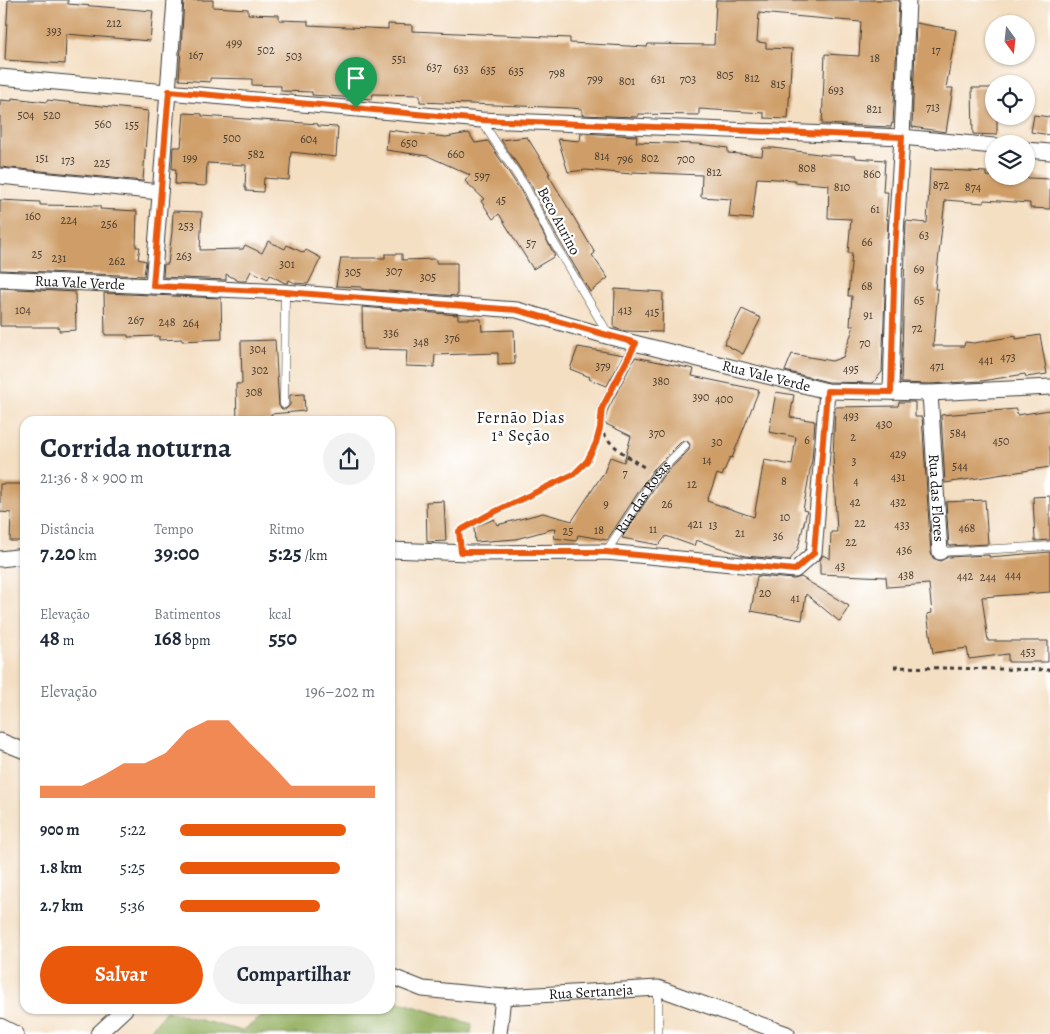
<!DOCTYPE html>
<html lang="pt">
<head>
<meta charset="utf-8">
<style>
  :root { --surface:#fff; --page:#f2f2f3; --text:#1f2937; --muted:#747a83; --accent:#ea580c }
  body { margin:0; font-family:Alegreya,serif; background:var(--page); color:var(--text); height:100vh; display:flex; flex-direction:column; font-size:19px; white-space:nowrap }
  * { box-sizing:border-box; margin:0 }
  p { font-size:16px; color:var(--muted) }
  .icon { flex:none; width:28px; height:28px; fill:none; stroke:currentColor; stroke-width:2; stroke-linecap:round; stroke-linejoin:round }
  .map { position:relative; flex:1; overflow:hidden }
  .sheet { position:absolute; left:20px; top:416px; width:375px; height:598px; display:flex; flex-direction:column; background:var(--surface); border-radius:15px; box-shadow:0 1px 4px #0004 }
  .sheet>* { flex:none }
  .needle { width:32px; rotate:165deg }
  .buttons { position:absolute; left:985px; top:15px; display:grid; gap:10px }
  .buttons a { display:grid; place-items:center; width:50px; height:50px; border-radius:50%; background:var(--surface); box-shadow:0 1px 4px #0004; font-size:25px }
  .pin { position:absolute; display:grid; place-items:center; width:42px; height:42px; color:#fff; margin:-51px -21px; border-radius:50% 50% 50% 0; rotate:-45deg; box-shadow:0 0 5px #0007 }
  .pin .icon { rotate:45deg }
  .round { display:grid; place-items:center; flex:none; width:52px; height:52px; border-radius:26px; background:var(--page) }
  .summary { display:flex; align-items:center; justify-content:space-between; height:85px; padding:0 20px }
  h1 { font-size:28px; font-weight:700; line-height:38px }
  .metrics { display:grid; grid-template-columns:repeat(3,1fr); gap:8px; height:85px; padding:5px 20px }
  .metrics div { display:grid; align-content:center }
  .metrics b { font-size:21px; font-weight:700 }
  .metrics small { font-size:14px; font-weight:400 }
  .metrics p { font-size:14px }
  .chart { height:140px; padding:10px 20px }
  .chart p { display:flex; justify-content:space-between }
  .chart svg { width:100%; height:90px; margin-top:5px; fill:var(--accent); opacity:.7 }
  .action { display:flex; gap:10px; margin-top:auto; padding:10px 20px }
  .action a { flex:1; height:58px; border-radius:30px; background:var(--accent); color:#fff; font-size:20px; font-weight:700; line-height:58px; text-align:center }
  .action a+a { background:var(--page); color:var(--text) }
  ul { padding:0 20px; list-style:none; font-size:16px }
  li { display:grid; grid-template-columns:80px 60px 1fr; align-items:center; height:38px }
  li i { height:12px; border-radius:6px; background:var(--accent) }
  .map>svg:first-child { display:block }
</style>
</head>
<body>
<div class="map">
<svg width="1050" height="1034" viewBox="0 0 1050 1034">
  <rect width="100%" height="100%" fill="#fff"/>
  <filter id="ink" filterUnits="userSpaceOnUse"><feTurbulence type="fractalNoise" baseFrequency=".02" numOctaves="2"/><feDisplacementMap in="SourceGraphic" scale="10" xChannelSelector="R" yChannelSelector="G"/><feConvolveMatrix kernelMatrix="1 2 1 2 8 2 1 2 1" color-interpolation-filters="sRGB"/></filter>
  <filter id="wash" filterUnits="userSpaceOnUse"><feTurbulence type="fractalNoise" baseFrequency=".0096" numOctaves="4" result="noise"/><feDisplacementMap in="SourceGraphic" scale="20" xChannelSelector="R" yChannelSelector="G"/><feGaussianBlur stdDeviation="1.12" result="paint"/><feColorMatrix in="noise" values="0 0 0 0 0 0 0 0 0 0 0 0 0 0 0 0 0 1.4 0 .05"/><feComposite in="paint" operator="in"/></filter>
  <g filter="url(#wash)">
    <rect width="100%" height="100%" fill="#f4dfc3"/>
    <path fill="#98b366" stroke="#5a6841" d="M390,999L472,1024L471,1034H147L166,1011L242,1031L273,1009H390Z"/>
    <g id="blocks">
      <path fill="#cf9e68" d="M8,0H68V4L153,11L150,41L66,34L65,64L5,60Z
        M184,0H213V7L248,9V14L279,15V20L308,21V25L388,29V24L412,25V31L570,38V43L647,47L648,44L714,45L716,0H899L893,124L892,123L891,127L822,124L825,54L859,56L861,22L759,13L757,42L766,43V48L792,49L788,119L764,118V113L699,109V115L638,114V117L582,115V109L571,108L420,102V95L373,94L372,99L312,95V92L281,91V86L252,85V79L210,78V82L179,80Z
        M916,23L956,30L946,88H953L946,132L912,127Z
        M972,88H994V116H997V135L973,134Z
        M12,98L47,102V100L148,111L143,181L0,167V100L12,101Z
        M184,113L202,114V116L318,124V126L338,127L336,157L291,152L289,180L264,178L263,192L246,191V188H245L246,165L207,163L206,186L175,184L176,169H172L173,147H181Z
        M1034,115L1050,117V135L1031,132Z
        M388,130L446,137L469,133L475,143L488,141L521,191L555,256L533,269L499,214L493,219L481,201L484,199L465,181L470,175L428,156L386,150Z
        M581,133L637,136L636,142L699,144L728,148V153L762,156L763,148H774L826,155L856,156V158L885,160L883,192H888L886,219H888L882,372L873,383L828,382L785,371L792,354L832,361L843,357L854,326H850L852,296H848L852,253H848L851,219L828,218L829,185L795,182V180L757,178L752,219L729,217L731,199L701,197L702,175L632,172V174L586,170L568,172L558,139L580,141Z
        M527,137L550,174H548L595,253L592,255L608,278L590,292L556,235L531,185L501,140Z
        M930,169L986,172V176L1050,179V209L1030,208V203L984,200V203L945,200L935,289H938L933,346H964L965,342L974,343L1016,336V339L1040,335L1047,374L1026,377L1025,374L982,381L930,384L901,383L906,221L927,223Z
        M0,200L40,202V205L100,206V209L137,211L136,247H140L138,259L146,261L144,276L0,270Z
        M173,211L202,212L200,250L243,249L245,245L262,253L268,241L285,249L287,245L304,253L306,250L321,258L308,284L295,283L289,280L288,283H285L270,275L268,279L251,271L246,281H239L226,274V280L163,277L164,264H168L172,232Z
        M385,254H402V260L436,259V263H457V296L362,289V287L336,286L341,258H385Z
        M0,288L75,292L76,330L59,331V327H15V326H0Z
        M615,289L663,292L662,332L625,331L614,328Z
        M104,293L221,298L222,339L182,341V339L159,340V336L128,337V335H105Z
        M362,307L458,315V319H481L482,331L514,330L515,364L498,365V353L435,355L434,367L406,366L407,350L363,349Z
        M742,309L761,318L743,354L724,344Z
        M275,340L279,406L282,409H286L290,405V395L304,394L305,411L271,414V421H237L236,384H242L241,341Z
        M578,347L624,355L607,386L589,379L590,377L570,369Z
        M635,357L694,369L692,376L759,390L732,458L730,457L722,476L717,474L707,501L754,517L764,460L792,465L796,437L769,432L776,392L794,395L790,417L815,421L812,459L803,510L807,511L798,548L790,560L745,556L696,540L694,546L666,536L659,545L622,538L662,477L689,450L690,444L686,440L681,442L653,470L607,540L578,535L576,541L554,538L556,528L516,539L475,542L474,527L494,519L497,525L543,513L572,521L602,475H603L610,457L624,462L631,436L604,423L608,409Z
        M899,402H915V417H922L931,553L933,558L940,561L948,557L989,555V557L1050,552V592L982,597L988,641H1048V662H1008V654L969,659L967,648L933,653L927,614L932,613L929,584L887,587L886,577L820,574V560L823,555L830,559L831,532H837L833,458L835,407L898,406Z
        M1016,409L1017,415L1050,410V467L945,483L941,415Z
        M0,484H25V541H10L11,513L0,512Z
        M1050,496V540L1035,541L1033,497Z
        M985,500L988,544L949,546L946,502Z
        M444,501L446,541L427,542L426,502Z
        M757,576L794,579L801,577L849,606L840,622L806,594L802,620L751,611Z"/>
    </g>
  </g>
  <g filter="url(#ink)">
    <use href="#blocks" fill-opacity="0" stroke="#3c3935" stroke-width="1"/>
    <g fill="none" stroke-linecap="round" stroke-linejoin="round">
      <defs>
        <g id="lane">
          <path d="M481,120L526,188L551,238L609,335"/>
          <path d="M284,404L285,292"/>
          <path d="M602,408L636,343"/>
          <path id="s1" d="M606,552L658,473L685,446"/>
          <path d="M940,552L1050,546"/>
          <path d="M658,1034V988"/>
        </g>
        <g id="street">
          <path d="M0,77L481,120L902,137L994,146"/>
          <path d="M1026,150L1050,152"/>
          <path d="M0,176L160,192"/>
          <path id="s2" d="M0,279L285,292L517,310L610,337L827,391L930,393L1050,387"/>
          <path d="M153,286L175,0"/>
          <path d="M891,392L895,250L902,137L908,0"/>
          <path id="s3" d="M930,393L940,552"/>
          <path d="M390,550L469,553L606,552L795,570L814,553L827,391"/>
          <path d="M0,559L25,556"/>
          <path d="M0,741L25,751"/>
          <path id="s4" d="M390,976L423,989L503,997L658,988L787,1034"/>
          <path d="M0,1026L16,1034"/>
          <path d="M98,1034L125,1009"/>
          <path d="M499,1034L503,997"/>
        </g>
      </defs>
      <use href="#lane" stroke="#3c3935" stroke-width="9"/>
      <use href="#street" stroke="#3c3935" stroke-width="17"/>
      <path stroke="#3c3935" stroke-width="3" stroke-dasharray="4 4" stroke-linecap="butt" d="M601,419C601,422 600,424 600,427C603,441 634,462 646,468
        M460,537L459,531L486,516L574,474L587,461L596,443L600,429
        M894,667L1050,670"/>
      <use href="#lane" stroke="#fff" stroke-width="8"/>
      <use href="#street" stroke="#fff" stroke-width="15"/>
    </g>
  </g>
  <g fill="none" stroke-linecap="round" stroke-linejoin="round" filter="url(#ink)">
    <defs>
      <path id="route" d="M169,91L481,120L902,137L895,250L891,392L827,391L814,553L795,570L606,552H461L459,531L486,516L574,474L587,461L596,443L600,428L602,408L636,343L517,310L285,292L153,286Z"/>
    </defs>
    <use href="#route" stroke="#fff" stroke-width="10"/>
    <use href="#route" stroke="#ea580c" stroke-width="6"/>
  </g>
  <g text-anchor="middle" stroke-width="4.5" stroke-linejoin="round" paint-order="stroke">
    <g font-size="12" fill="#493c2f">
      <text x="114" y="27">212</text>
      <text x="54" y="35">393</text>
      <text x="234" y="47">499</text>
      <text x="266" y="54">502</text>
      <text x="936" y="54">17</text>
      <text x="196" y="59">167</text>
      <text x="294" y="60">503</text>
      <text x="875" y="62">18</text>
      <text x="399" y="63">551</text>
      <text x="434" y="71">637</text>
      <text x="461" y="73">633</text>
      <text x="488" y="74">635</text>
      <text x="516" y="75">635</text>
      <text x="557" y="77">798</text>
      <text x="725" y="79">805</text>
      <text x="752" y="82">812</text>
      <text x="595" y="83">799</text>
      <text x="658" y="83">631</text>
      <text x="688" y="83">703</text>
      <text x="627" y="85">801</text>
      <text x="778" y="88">815</text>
      <text x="836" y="94">693</text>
      <text x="933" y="111">713</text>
      <text x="874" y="113">821</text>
      <text x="26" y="119">504</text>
      <text x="52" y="119">520</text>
      <text x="103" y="128">560</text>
      <text x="132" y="129">155</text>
      <text x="232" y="142">500</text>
      <text x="309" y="143">604</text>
      <text x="409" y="147">650</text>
      <text x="256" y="158">582</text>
      <text x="456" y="158">660</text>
      <text x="602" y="160">814</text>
      <text x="42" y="162">151</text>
      <text x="190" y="162">199</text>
      <text x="650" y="162">802</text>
      <text x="625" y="163">796</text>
      <text x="686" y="163">700</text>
      <text x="68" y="164">173</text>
      <text x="102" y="167">225</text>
      <text x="807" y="172">808</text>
      <text x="714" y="176">812</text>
      <text x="872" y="178">860</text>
      <text x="482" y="180">597</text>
      <text x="941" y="189">872</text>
      <text x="842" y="191">810</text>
      <text x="973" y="191">874</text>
      <text x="501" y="204">45</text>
      <text x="875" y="213">61</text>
      <text x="33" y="220">160</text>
      <text x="69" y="224">224</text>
      <text x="109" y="228">256</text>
      <text x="186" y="230">253</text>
      <text x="924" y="239">63</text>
      <text x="867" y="246">66</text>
      <text x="531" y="247">57</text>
      <text x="37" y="258">25</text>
      <text x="184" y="260">263</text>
      <text x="59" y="262">231</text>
      <text x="117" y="265">262</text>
      <text x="287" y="268">301</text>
      <text x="919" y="273">69</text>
      <text x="394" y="275">307</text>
      <text x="353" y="276">305</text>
      <text x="428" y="281">305</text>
      <text x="867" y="290">68</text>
      <text x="919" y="304">65</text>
      <text x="23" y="314">104</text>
      <text x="625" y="314">413</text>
      <text x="652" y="316">415</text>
      <text x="868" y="319">91</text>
      <text x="136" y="324">267</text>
      <text x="167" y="326">248</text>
      <text x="191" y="327">264</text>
      <text x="917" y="332">72</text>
      <text x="391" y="337">336</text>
      <text x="452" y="342">376</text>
      <text x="421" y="346">348</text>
      <text x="865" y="347">70</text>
      <text x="258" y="353">304</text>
      <text x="1008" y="361">473</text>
      <text x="986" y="364">441</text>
      <text x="603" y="370">379</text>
      <text x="937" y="370">471</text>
      <text x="851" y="373">495</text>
      <text x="260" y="374">302</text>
      <text x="661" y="385">380</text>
      <text x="254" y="396">308</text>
      <text x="701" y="401">390</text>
      <text x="724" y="403">400</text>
      <text x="851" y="420">493</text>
      <text x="884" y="428">430</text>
      <text x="657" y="437">370</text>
      <text x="958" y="437">584</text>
      <text x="853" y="441">2</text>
      <text x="807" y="444">6</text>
      <text x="1001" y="445">450</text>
      <text x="717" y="446">30</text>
      <text x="898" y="458">429</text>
      <text x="707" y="464">14</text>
      <text x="854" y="465">3</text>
      <text x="960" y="470">544</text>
      <text x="625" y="477">7</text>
      <text x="898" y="481">431</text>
      <text x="784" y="485">8</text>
      <text x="856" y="485">4</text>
      <text x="692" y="488">12</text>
      <text x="855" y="506">42</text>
      <text x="898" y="506">432</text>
      <text x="606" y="508">9</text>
      <text x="667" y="508">26</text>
      <text x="785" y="521">10</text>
      <text x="860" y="527">22</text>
      <text x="695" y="528">421</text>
      <text x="713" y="529">13</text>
      <text x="902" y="529">433</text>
      <text x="967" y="532">468</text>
      <text x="653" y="533">11</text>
      <text x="599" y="534">18</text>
      <text x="568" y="535">25</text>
      <text x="740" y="537">21</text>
      <text x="778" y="540">36</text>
      <text x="851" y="546">22</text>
      <text x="904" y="554">436</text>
      <text x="840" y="570">43</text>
      <text x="906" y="579">438</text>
      <text x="1013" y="579">444</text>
      <text x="965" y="580">442</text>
      <text x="988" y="581">244</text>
      <text x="765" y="597">20</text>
      <text x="795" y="602">41</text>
      <text x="1028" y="656">453</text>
    </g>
    <g font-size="15" fill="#1c1c1c" stroke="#fff">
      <text transform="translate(559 221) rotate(62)" y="5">Beco Aurino</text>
      <text dy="5" stroke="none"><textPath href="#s2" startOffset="80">Rua Vale Verde</textPath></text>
      <text dy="5" stroke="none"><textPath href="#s2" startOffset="776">Rua Vale Verde</textPath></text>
      <text dy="5" stroke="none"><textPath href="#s3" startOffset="105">Rua das Flores</textPath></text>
      <text dy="5" stroke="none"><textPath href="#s1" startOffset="66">Rua das Rosas</textPath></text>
      <text dy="5" stroke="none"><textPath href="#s4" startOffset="204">Rua Sertaneja</textPath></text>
    </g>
    <g font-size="16" letter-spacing="1" fill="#1c1c1c" stroke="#fff">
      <text x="521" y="423">Fernão Dias<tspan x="521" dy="18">1ª Seção</tspan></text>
    </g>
  </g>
</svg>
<div class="buttons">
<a><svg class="needle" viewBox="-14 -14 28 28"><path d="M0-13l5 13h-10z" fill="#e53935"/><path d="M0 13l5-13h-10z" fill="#747a83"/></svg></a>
<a><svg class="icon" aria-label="locate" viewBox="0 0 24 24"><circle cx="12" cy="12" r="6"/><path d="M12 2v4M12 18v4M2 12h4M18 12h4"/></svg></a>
<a><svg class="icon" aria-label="layers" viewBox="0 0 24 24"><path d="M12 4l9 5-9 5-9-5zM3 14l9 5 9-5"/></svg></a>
</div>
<div class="pin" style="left:356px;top:108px;background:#1e9e55"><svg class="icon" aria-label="arrive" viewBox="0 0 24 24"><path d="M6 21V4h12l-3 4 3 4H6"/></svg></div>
<section class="sheet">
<div class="summary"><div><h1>Corrida noturna</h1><p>21:36 · 8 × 900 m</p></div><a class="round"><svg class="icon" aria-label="share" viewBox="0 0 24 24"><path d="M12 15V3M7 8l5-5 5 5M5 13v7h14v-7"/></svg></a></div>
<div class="metrics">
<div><p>Distância</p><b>7.20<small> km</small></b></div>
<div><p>Tempo</p><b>39:00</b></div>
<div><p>Ritmo</p><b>5:25<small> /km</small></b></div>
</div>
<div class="metrics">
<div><p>Elevação</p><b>48<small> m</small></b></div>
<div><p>Batimentos</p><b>168<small> bpm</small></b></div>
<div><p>kcal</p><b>550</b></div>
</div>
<div class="chart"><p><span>Elevação</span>196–202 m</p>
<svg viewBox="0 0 160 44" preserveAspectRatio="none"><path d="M0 44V38L10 38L20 38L30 33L40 27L50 27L60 22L70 11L80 6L90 6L100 17L110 27L120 38L130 38L140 38L150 38L160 38V44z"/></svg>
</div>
<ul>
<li><b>900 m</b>5:22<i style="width:85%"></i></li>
<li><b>1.8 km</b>5:25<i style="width:82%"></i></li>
<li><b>2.7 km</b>5:36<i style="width:72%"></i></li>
</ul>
<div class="action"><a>Salvar</a><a>Compartilhar</a></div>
</section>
</div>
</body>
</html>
